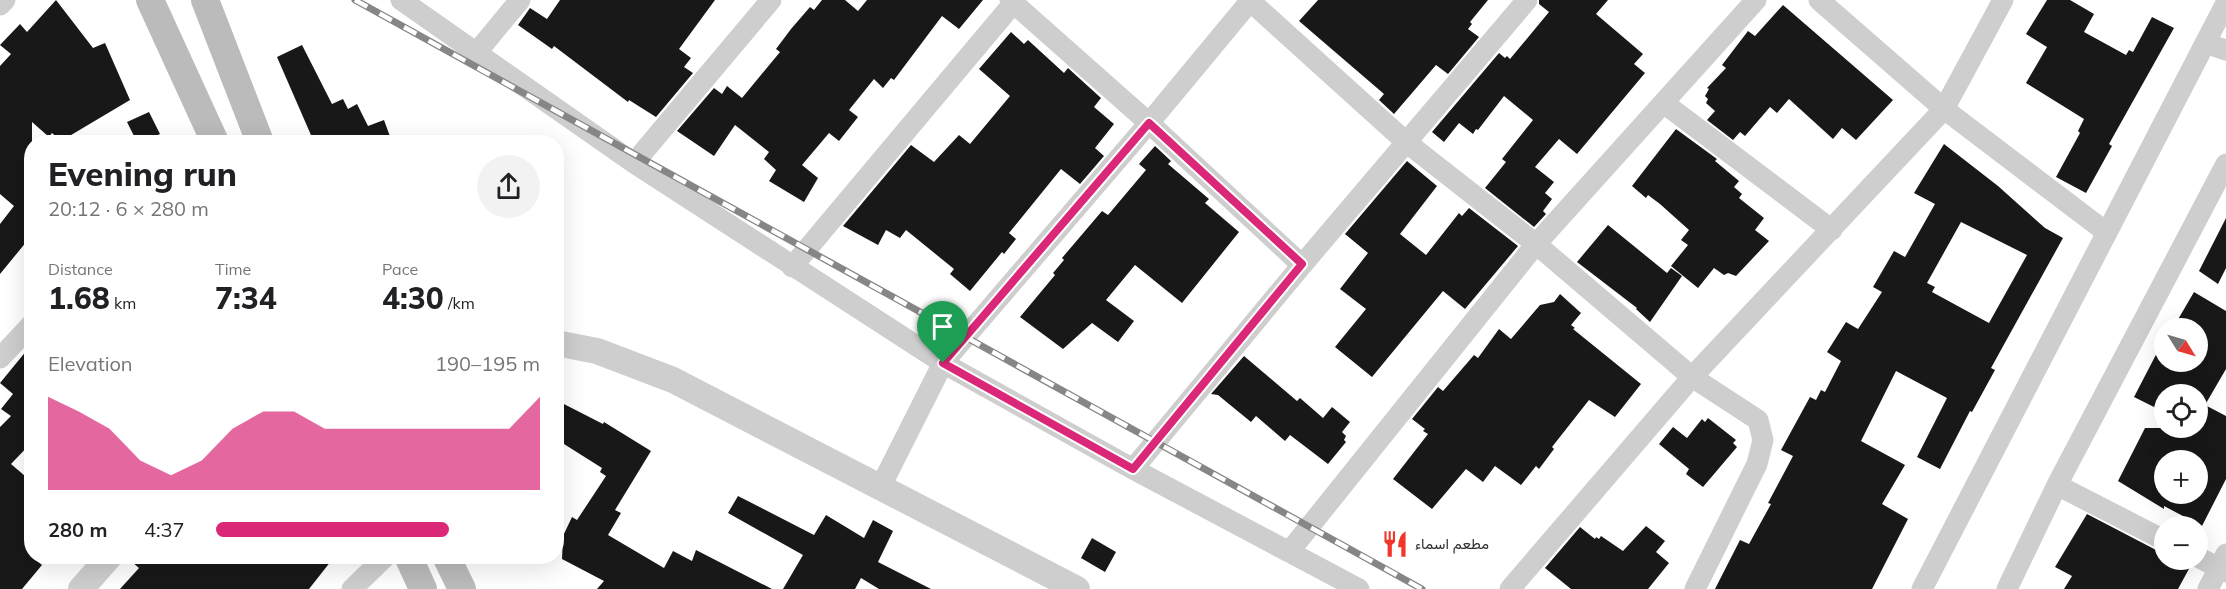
<!DOCTYPE html>
<html lang="en">
<head>
<meta charset="utf-8">
<style>
  :root { --surface:#fff; --page:#f2f2f2; --text:#202124; --muted:#757577; --accent:#db2777 }
  body { margin:0; font-family:Mulish,Vazirmatn,sans-serif; background:var(--page); color:var(--text); height:100vh; display:flex; flex-direction:column; font-size:22px; white-space:nowrap }
  * { box-sizing:border-box; margin:0 }
  p { font-size:20px; color:var(--muted) }
  .icon { flex:none; width:33px; height:33px; fill:none; stroke:currentColor; stroke-width:2; stroke-linecap:round; stroke-linejoin:round }
  .map { position:relative; flex:1; overflow:hidden }
  .sheet { position:absolute; left:24px; top:135px; width:540px; height:429px; display:flex; flex-direction:column; background:var(--surface); border-radius:24px; box-shadow:0 6px 24px #0002 }
  .sheet>* { flex:none }
  .needle { width:39px; rotate:127deg }
  .tools { position:absolute; left:2154px; top:318px; display:grid; gap:12px }
  .tools a { display:grid; place-items:center; width:54px; height:54px; border-radius:50%; background:var(--surface); box-shadow:0 6px 24px #0002; font-size:30px }
  .pin { position:absolute; display:grid; place-items:center; width:51px; height:51px; color:#fff; margin:-62px -26px; border-radius:50% 50% 50% 0; rotate:-45deg; box-shadow:0 0 6px #0007 }
  .pin .icon { rotate:45deg }
  .round { display:grid; place-items:center; flex:none; width:63px; height:63px; border-radius:32px; background:var(--page) }
  .headline { display:flex; align-items:center; justify-content:space-between; height:102px; padding:0 24px }
  h1 { font-size:33px; font-weight:800; line-height:45px }
  .figures { display:grid; grid-template-columns:repeat(3,1fr); gap:9px; height:102px; padding:6px 24px }
  .figures div { display:grid; align-content:center }
  .figures b { font-size:30px; font-weight:800 }
  .figures small { font-size:16px; font-weight:400 }
  .figures p { font-size:16px }
  .chart { height:168px; padding:12px 24px }
  .chart p { display:flex; justify-content:space-between }
  .chart svg { width:100%; height:108px; margin-top:6px; fill:var(--accent); opacity:.7 }
  ul { padding:0 24px; list-style:none; font-size:20px }
  li { display:grid; grid-template-columns:96px 72px 1fr; align-items:center; height:45px }
  li i { height:15px; border-radius:8px; background:var(--accent) }
  .map>svg:first-child { display:block }
</style>
</head>
<body>
<div class="map">
<svg width="2226" height="589" viewBox="0 0 2226 589">
  <rect width="100%" height="100%" fill="#fff"/>
  <path fill="#181818" fill-rule="evenodd" d="M56,0L93,48L105,43L130,100L61,141L52,133L49,137L32,122V235L0,274V224L14,206L0,194V66L11,54L0,45L20,24L27,32Z
    M560,0H715L679,49L691,58L684,67L693,73L656,117L629,100L628,102L554,46L552,49L518,25L530,8L547,19Z
    M822,0H845L858,11L867,0H983L959,29L942,16L894,80L891,78L883,88L874,79L849,110L858,117L839,141L829,133L802,165L818,178L804,202L769,181L776,170L764,159L769,152L735,125L714,156L677,131L714,88L722,94L727,86L742,98L780,52L776,49L791,29L810,7L814,10Z
    M1318,0H1488L1470,22L1472,24L1468,29L1479,37L1448,74L1436,65L1394,114L1379,100L1384,94L1299,21Z
    M1539,0H1608L1596,14L1643,54L1634,64L1645,73L1577,154L1559,139L1535,167L1554,182L1545,193L1552,199L1543,211L1546,214L1534,227L1485,188L1506,162L1502,159L1533,120L1504,96L1478,130L1476,129L1473,134L1459,123L1444,142L1432,132L1499,53L1505,58L1507,56L1510,59L1549,12L1539,4Z
    M2047,0H2070L2094,14L2084,32L2126,55L2129,50L2133,52L2152,17L2174,28L2109,144L2112,146L2086,193L2056,177L2080,133L2078,131L2084,119L2026,83L2047,47L2026,34Z
    M1783,5L1893,100L1856,140L1842,128L1833,139L1789,99L1777,113L1770,107L1745,136L1740,132L1733,140L1707,120L1715,111L1706,103L1708,99L1705,96L1709,89L1707,88L1726,68L1722,65L1748,31L1755,36Z
    M1011,32L1024,44L1028,40L1064,73L1068,68L1101,98L1094,107L1114,124L1095,148L1104,156L1080,184L1061,169L1009,233L1016,239L1004,254L1002,252L970,291L950,274L954,269L906,230L900,238L886,230L878,245L843,226L911,145L934,162L959,135L970,144L1010,96L979,69Z
    M302,45L332,104L343,99L348,109L357,104L368,126L384,120L392,142H314L277,57Z
    M149,112L160,134L142,142H137L127,122Z
    M1676,129L1717,159L1715,161L1739,181L1734,187L1742,194L1739,198L1764,218L1755,230L1769,241L1736,276L1728,273L1724,275L1714,268L1698,288L1671,266L1688,245L1681,240L1689,230L1660,204L1648,195L1646,198L1632,186Z
    M1944,144L1998,186L2045,228L2063,238L1991,368L1995,370L1972,412L1970,411L1940,469L1917,457L1947,398L1896,371L1861,441L1905,465L1882,504L1908,519L1872,589H1715L1740,540L1749,544L1771,504L1768,503L1793,456L1781,450L1810,397L1816,400L1821,390L1825,392L1841,361L1827,352L1846,322L1858,329L1882,292L1873,287L1894,251L1905,257L1935,204L1914,193ZM1961,222L2027,255L1989,323L1932,292L1935,287L1927,283Z
    M1155,146L1171,161L1168,164L1209,199L1205,203L1239,232L1182,303L1135,265L1106,300L1134,321L1118,342L1092,323L1063,349L1020,317L1055,275L1053,273L1064,260L1062,258L1102,211L1108,215L1146,170L1139,164Z
    M1407,161L1437,186L1400,234L1426,255L1459,213L1462,216L1469,208L1518,246L1465,309L1443,291L1372,377L1335,347L1366,309L1340,289L1368,253L1345,234Z
    M2226,218V268L2218,284L2199,271Z
    M1608,225L1667,273L1671,268L1682,276L1650,322L1636,309L1637,308L1577,262Z
    M2194,292L2226,311V369L2205,405L2226,416V479L2202,526L2164,506V509L2118,481L2145,428H2198V394H2164V412L2134,397L2161,345L2163,346L2164,344V362H2198V328H2173ZM2164,460H2198V494H2164Z
    M1560,294L1581,313L1571,325L1575,328L1573,329L1641,384L1615,417L1589,400L1552,447L1554,449L1539,469L1536,466L1521,485L1495,466L1483,482L1466,469L1432,509L1393,479L1428,434L1423,431L1425,429L1412,419L1438,387L1443,391L1474,355L1478,358L1499,329L1511,339L1540,305L1554,302Z
    M32,344V442L11,464L32,482V557L42,565L22,589H0V427L11,416L1,409L13,394L0,383Z
    M1244,356L1297,401L1300,398L1323,418L1332,407L1350,422L1342,432L1346,436L1344,440L1346,442L1328,464L1290,435L1285,441L1256,416L1251,422L1218,395L1211,394Z
    M556,400L603,424L604,422L651,451L615,510L621,513L608,535L664,568L673,551L692,561L696,550L772,589H597L604,581L562,559L563,536L572,517L577,520L606,476L600,472L602,468L556,439Z
    M1708,418L1736,440L1733,443L1737,447L1703,487L1686,474L1689,469L1659,444L1673,427L1687,438L1702,419L1705,422Z
    M738,496L814,535L826,515L864,538L873,520L893,531L878,562L931,589H879L861,578L855,589H783L803,555L728,513Z
    M2087,514L2158,551L2164,553V560H2186L2190,567L2178,589H2064L2072,576L2055,567Z
    M1646,526L1665,541L1656,552L1669,563L1648,589H1571L1545,568L1580,527L1595,539L1596,537L1599,539L1601,536L1623,551Z
    M1092,538L1116,552L1105,572L1081,558Z
    M125,556L188,557L199,564L205,556H335L309,589H120L139,568Z"/>
  <g fill="none" stroke-linecap="round" stroke-linejoin="round">
    <path stroke="#cecece" stroke-width="21" d="M401,0L634,163L943,363L1133,469L1359,589
      M1010,0L1149,123L1302,265
      M1249,0L1406,142L1536,244L1692,377L1758,420L1763,440L1757,464L1695,589
      M1819,0L1944,109L2106,232
      M0,5L5,0
      M2205,43L2226,50
      M477,52L520,0
      M1665,104L1832,230
      M634,163L771,0
      M792,267L1016,0
      M0,358L32,324
      M1133,469L1302,265L1527,0
      M2057,485L2164,540
      M881,486L943,363L1149,123L1251,0
      M1289,552L1536,244L1756,0
      M2198,557L2226,572
      M352,589L386,556
      M1510,589L1692,377L1944,109L2003,0
      M1922,589L2226,3
      M2007,589L2057,485L2226,164
      M2208,589L2226,554"/>
    <path stroke="#cecece" stroke-width="26" d="M556,343L597,351L673,380L1077,589
      M81,589L110,556"/>
    <path stroke="#bbb" stroke-width="28" d="M150,0L215,142
      M205,0L260,142
      M408,556L423,589
      M446,556L462,589"/>
    <defs>
      <path id="rail" d="M355,0L1422,589"/>
    </defs>
    <use href="#rail" stroke="#868686" stroke-width="7"/>
    <use href="#rail" stroke="#fff" stroke-width="4.5" stroke-dasharray="14" stroke-linecap="butt"/>
  </g>
  <g fill="none" stroke-linecap="round" stroke-linejoin="round">
    <defs>
      <path id="route" d="M1149,123L1302,264L1133,469L943,363Z"/>
    </defs>
    <use href="#route" stroke="#fff" stroke-width="12"/>
    <use href="#route" stroke="#db2777" stroke-width="8"/>
  </g>
  <defs>
    <symbol id="restaurant-bare" viewBox="-9 -9 18 18"><path d="M-5-6h1v4h1v-4h1v4h1v-4h1v5L-1.5 .5V6h-2V.5L-5-1ZM5-6V6H3V1.5H1.5Q1.5-4 5-6Z" fill="#f13729" stroke="#fff" stroke-width="2.5" paint-order="stroke"/></symbol>
  </defs>
  <g fill-rule="evenodd">
    <use href="#restaurant-bare" x="1376" y="525" width="38" height="38"/>
  </g>
  <g text-anchor="middle" stroke-width="6" stroke-linejoin="round" paint-order="stroke">
    <g font-size="15" fill="#313131" stroke="#fff" text-anchor="start">
      <text x="1415" y="549">مطعم اسماء</text>
    </g>
  </g>
</svg>
<div class="tools">
<a><svg class="needle" viewBox="-14 -14 28 28"><path d="M0-13l5 13h-10z" fill="#e53935"/><path d="M0 13l5-13h-10z" fill="#757577"/></svg></a>
<a><svg class="icon" aria-label="locate" viewBox="0 0 24 24"><circle cx="12" cy="12" r="6"/><path d="M12 2v4M12 18v4M2 12h4M18 12h4"/></svg></a>
<a>+</a>
<a>−</a>
</div>
<div class="pin" style="left:943px;top:363px;background:#1e9e55"><svg class="icon" aria-label="arrive" viewBox="0 0 24 24"><path d="M6 21V4h12l-3 4 3 4H6"/></svg></div>
<section class="sheet">
<div class="headline"><div><h1>Evening run</h1><p>20:12 · 6 × 280 m</p></div><a class="round"><svg class="icon" aria-label="share" viewBox="0 0 24 24"><path d="M12 15V3M7 8l5-5 5 5M5 13v7h14v-7"/></svg></a></div>
<div class="figures">
<div><p>Distance</p><b>1.68<small> km</small></b></div>
<div><p>Time</p><b>7:34</b></div>
<div><p>Pace</p><b>4:30<small> /km</small></b></div>
</div>
<div class="chart"><p><span>Elevation</span>190–195 m</p>
<svg viewBox="0 0 160 44" preserveAspectRatio="none"><path d="M0 44V6L10 12L20 19L30 32L40 38L50 32L60 19L70 12L80 12L90 19L100 19L110 19L120 19L130 19L140 19L150 19L160 6V44z"/></svg>
</div>
<ul>
<li><b>280 m</b>4:37<i style="width:72%"></i></li>
</ul>
</section>
</div>
</body>
</html>
